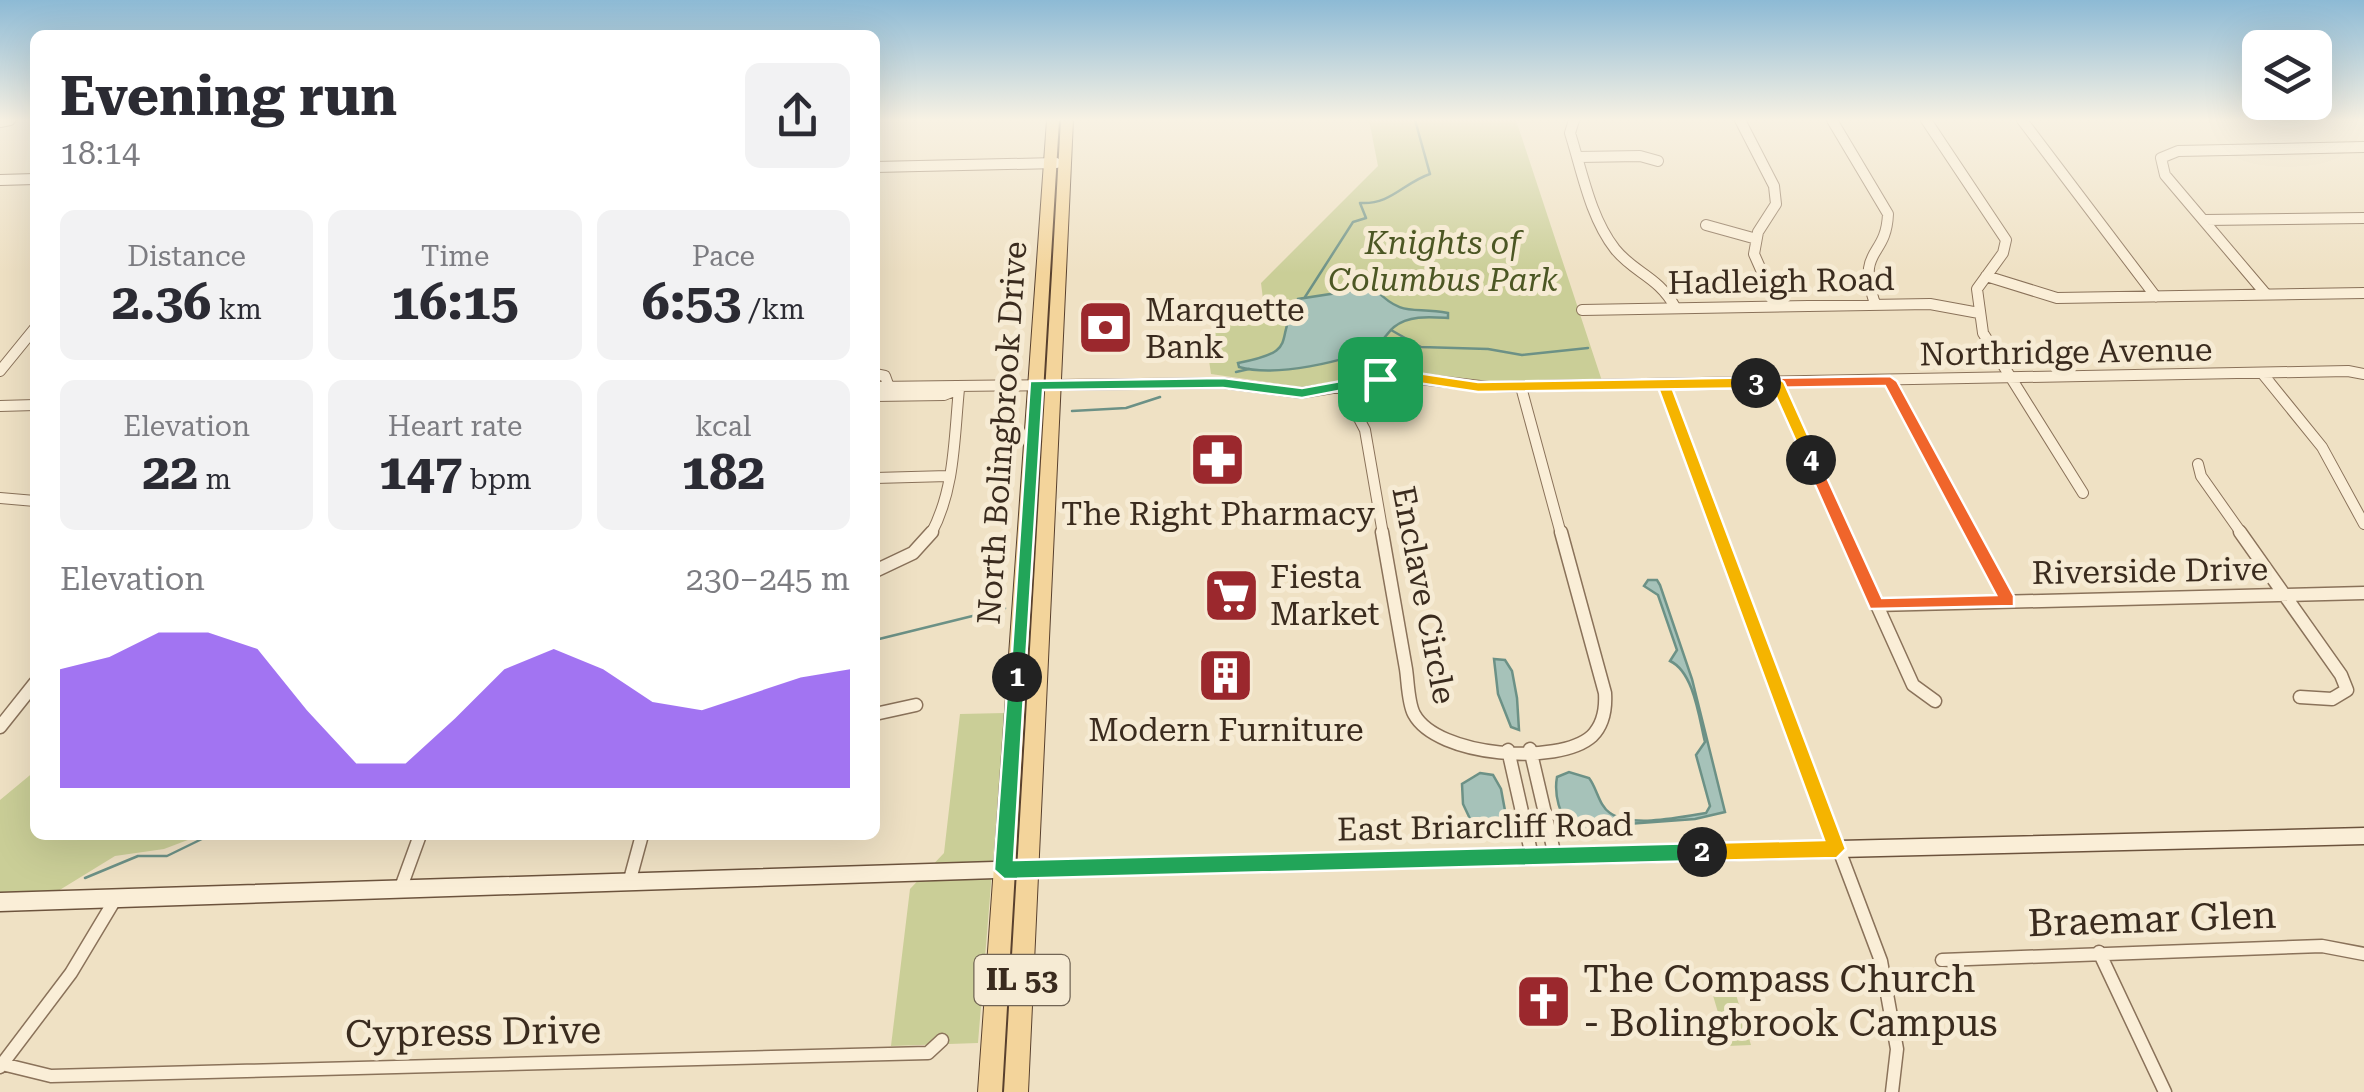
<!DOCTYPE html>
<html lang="en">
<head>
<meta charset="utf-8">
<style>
  :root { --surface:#fff; --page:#f2f2f3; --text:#2b2b33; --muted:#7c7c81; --accent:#7c3aed }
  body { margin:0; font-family:"Roboto Serif",serif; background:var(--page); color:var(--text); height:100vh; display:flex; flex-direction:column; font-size:38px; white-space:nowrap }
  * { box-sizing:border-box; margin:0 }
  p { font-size:32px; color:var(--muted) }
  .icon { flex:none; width:55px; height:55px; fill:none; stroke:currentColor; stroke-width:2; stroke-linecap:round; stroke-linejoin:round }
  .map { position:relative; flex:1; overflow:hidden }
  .panel { position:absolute; left:30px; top:30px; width:850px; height:810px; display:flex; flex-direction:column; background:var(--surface); border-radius:15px; box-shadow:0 10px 40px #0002 }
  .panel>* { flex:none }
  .controls { position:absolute; left:2242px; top:30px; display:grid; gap:20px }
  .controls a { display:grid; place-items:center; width:90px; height:90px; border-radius:15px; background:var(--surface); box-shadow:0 10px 40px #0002; font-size:50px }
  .pin { position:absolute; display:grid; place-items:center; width:85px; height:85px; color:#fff; margin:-42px; border-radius:20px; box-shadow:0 5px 15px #0006 }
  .km { position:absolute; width:50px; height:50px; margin:-25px; border-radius:50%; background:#222; color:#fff; font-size:28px; line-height:50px; text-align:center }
  .round { display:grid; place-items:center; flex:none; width:105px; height:105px; border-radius:15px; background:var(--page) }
  .overview { display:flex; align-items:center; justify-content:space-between; height:170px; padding:0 30px }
  h1 { font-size:55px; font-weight:700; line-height:75px }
  .stats { display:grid; grid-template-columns:repeat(3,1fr); gap:15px; height:170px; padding:10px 30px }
  .stats div { display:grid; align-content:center; border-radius:15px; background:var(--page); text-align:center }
  .stats b { font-size:50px; font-weight:700 }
  .stats small { font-size:28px; font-weight:400 }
  .stats p { font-size:28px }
  .chart { height:280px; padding:20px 30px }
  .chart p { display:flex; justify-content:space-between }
  .chart svg { width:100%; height:180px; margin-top:10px; fill:var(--accent); opacity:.7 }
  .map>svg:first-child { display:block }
</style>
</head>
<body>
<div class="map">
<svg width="2364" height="1092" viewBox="0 0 2364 1092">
  <rect width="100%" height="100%" fill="#efe1c4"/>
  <path fill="#cace97" d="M1369,120H1516L1602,381L1488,383L1397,373L1308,388L1211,374L1206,340C1222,321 1249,325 1264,307L1261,283L1378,166Z
    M1005,713L978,1043L891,1046L910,889L944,853L960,714Z
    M35,771V835H201L164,849L115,856L58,891L0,893V800Z
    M1729,971L1751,1045L1728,1046L1706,972Z"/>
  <path fill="#a6c2b9" stroke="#6c9186" stroke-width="2.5" d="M1363,289L1376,290C1403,318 1414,306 1448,313V318C1430,317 1409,315 1394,327C1388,332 1384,340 1378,344C1346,363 1274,377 1239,367L1238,363C1303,350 1272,342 1298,299Z
    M1648,580H1657L1660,585L1692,679L1725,812L1695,819L1573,828C1559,818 1554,793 1557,777L1569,772L1589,778C1597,788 1599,806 1610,813C1631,828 1682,817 1706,813L1710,806L1696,755L1705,742C1699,718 1694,672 1670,661L1677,650L1658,595L1644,586Z
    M1494,659L1505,660L1512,671L1517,698L1519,730L1511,727L1498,694Z
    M1480,773L1493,775L1501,789L1506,816L1497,827L1471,821L1463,804L1462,784Z"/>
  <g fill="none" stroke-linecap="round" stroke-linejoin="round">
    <path stroke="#6c9186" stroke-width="2.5" d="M1305,297L1353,222L1366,218L1360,203C1391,205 1403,183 1430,174L1415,120
      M1391,330L1421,347L1488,349L1522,355L1588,348
      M1236,372L1249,369
      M1072,411L1126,408L1160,397
      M875,640L1005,608
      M85,878L138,856H167L210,835"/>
    <defs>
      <path id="street-far1" d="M1574,120L1570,133C1582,171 1590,217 1615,249C1634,273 1658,276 1675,307
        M1740,120L1774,186L1776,204L1758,232L1754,254L1777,306
        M1832,120L1888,214C1886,260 1856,246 1875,304
        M1926,120L2006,240L2003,253L1977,289L1983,333L2083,493
        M2022,120L2156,297
        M0,122L10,120
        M1579,157L1640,156L1658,161
        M875,167L1056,163
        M0,180L35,179
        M2205,220L2364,218
        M1706,225L1753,238
        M1986,276L2057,298L2364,293
        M2265,293L2165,175L2161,158L2178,151L2364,147
        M1582,310L1930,304L1979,313
        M0,371L35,328
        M2262,373L2322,447L2364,524
        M875,374L885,376L889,387
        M1890,381L1972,534
        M1777,383L1845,534
        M1664,385L1720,534
        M875,387L1223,383L1301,393L1402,377L1489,387L2348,371L2364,374
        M1521,387L1561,534
        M1343,388L1365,430L1383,534
        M875,396L944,395L959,389
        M0,406L35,405
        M2198,464L2201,476L2242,534
        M875,478L948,476
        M0,498L35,501
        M931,534C955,489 954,439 959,389"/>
      <path id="street" d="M1382,532C1390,578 1398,623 1406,669C1408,682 1408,703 1414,714C1437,757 1559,766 1592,736C1604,724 1606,709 1605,693L1561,532
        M1719,532L1881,961L1897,1049L1892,1092
        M1844,532L1913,685L1935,701
        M1971,532L2008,601
        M2240,532L2341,675L2347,690L2332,699L2300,697
        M875,571L913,553L932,532
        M1876,605L2364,593
        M875,714L916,705
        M0,727L35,683
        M1530,749L1555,856
        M1508,750L1532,856
        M629,883L642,835
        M400,890L420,835
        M2099,952L2165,1092
        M1942,960L2322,946L2364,954
        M2,1064L51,1076L928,1053L942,1040
        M0,1067L71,973L116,898"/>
      <path id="secondary" d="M2364,828V844L1027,877L0,911V893L1027,861Z"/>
      <path id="primary" d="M1047,120H1059L1002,1092H978Z
        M1061,120H1073L1028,1092H1004Z"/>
    </defs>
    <use href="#street-far1" stroke="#8a725a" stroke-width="12"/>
    <use href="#street" stroke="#8a725a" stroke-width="15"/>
    <use href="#secondary" stroke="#6c533d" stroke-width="3"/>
    <use href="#primary" stroke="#58402e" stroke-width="2"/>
    <use href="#street-far1" stroke="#faeed7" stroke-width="10"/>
    <use href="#street" stroke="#faeed7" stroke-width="12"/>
    <use href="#secondary" fill="#faeed7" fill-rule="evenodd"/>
    <use href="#primary" fill="#f3d49b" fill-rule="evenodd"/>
  </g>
  <linearGradient id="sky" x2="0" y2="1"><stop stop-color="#8dbad5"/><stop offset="0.44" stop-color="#f8f2e4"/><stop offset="1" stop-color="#f8f2e4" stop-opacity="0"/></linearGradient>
  <rect width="2364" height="273" fill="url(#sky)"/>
  <path fill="#22a559" stroke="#fff" stroke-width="2.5" d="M1380,374L1388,379L1385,382L1302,398L1223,388L1043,390L1025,677L1017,684L1010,682L1030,381L1223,378L1302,388Z"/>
  <path fill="#22a559" stroke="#fff" stroke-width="2.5" d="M1017,669L1025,677L1014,860L1702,843L1712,852L1702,861L1004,879L994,870L1008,677Z"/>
  <path fill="#f5b400" stroke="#fff" stroke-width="2.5" d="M1756,378L1761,379V387L1673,390L1846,849L1837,858L1702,861L1692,852L1702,843L1824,840L1657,385L1664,380Z"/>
  <path fill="#f0652b" stroke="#fff" stroke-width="2.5" d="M1890,376L1897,381L2014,596V606L1870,609L1804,460L1806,456L1811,454L1819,460L1882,598L1996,595L1885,386L1756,388L1749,383L1756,378Z"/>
  <path fill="#f5b400" stroke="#fff" stroke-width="2.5" d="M1411,372L1478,382L1777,377L1784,382L1819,460L1811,465L1806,464L1772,388L1478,392L1411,382L1380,384L1373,379L1380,374Z"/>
  <defs>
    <symbol id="bank-square" viewBox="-11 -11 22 22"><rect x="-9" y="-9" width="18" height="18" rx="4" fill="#9b282d" stroke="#f6ebd4"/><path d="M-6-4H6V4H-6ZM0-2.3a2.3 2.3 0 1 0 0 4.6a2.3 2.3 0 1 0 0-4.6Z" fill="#fff"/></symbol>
    <symbol id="pharmacy-square" viewBox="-11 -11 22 22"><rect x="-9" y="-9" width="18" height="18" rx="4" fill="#9b282d" stroke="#f6ebd4"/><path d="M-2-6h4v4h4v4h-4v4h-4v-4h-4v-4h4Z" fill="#fff"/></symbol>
    <symbol id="supermarket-square" viewBox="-11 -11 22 22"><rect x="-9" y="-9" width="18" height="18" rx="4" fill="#9b282d" stroke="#f6ebd4"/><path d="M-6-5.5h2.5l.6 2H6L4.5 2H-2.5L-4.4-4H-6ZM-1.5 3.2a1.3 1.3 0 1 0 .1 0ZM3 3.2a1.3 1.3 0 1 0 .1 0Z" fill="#fff"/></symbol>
    <symbol id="building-square" viewBox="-11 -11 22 22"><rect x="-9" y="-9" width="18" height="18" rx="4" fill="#9b282d" stroke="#f6ebd4"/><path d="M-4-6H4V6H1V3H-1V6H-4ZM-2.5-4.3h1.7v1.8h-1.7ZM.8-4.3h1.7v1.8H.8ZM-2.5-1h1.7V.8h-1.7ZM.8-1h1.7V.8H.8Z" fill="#fff"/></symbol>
    <symbol id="church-square" viewBox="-11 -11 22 22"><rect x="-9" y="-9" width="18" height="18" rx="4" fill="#9b282d" stroke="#f6ebd4"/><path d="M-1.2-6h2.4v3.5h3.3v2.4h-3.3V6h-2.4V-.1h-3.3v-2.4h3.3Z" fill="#fff"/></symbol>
  </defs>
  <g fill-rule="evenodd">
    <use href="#bank-square" x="1074" y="296" width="63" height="63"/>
    <use href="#pharmacy-square" x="1186" y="428" width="63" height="63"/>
    <use href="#supermarket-square" x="1200" y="564" width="63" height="63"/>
    <use href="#building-square" x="1194" y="644" width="63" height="63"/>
    <use href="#church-square" x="1512" y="970" width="63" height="63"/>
  </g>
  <g text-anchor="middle" stroke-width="10" stroke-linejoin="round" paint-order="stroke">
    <rect fill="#f6ebd4" stroke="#726555" stroke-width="2.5" x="974.5" y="955" width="95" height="50" rx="8"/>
    <g font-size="30" font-weight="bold" fill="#3a2b1e">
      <text x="1022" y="990">IL 53</text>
    </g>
    <g font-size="32" font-style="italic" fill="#4c5724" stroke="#f6ebd4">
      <text x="1443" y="254">Knights of<tspan x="1443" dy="37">Columbus Park</tspan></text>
    </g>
    <g font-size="32" fill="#3a2b1e" stroke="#f6ebd4">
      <text transform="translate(1781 281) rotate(-1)" y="11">Hadleigh Road</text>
      <text transform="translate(2066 352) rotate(-1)" y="11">Northridge Avenue</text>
      <text transform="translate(1002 433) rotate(-86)" y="11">North Bolingbrook Drive</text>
      <text transform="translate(2150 571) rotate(-1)" y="11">Riverside Drive</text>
      <text transform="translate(1424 595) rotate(79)" y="11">Enclave Circle</text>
      <text transform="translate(1485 827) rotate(-1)" y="11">East Briarcliff Road</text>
    </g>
    <g font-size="32" fill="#3a2b1e" stroke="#f6ebd4" text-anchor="start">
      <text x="1145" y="321">Marquette<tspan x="1145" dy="37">Bank</tspan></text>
      <text x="1218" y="525" text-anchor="middle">The Right Pharmacy</text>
      <text x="1270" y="588">Fiesta<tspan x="1270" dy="37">Market</tspan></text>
      <text x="1226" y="741" text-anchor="middle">Modern Furniture</text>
    </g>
    <g font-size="38" fill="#3a2b1e" stroke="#f6ebd4">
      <text transform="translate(2152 919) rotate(-2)" y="13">Braemar Glen</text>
      <text transform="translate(473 1032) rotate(-1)" y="13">Cypress Drive</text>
    </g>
    <g font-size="38" fill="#3a2b1e" stroke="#f6ebd4" text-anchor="start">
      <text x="1583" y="992">The Compass Church<tspan x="1583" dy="44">- Bolingbrook Campus</tspan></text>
    </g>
  </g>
</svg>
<div class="controls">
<a><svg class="icon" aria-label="layers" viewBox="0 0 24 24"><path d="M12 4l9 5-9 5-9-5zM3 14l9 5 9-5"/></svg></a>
</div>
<div class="pin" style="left:1380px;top:379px;background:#1e9e55"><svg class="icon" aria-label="arrive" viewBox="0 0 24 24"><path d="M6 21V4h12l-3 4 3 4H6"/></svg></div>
<b class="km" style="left:1017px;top:677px">1</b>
<b class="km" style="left:1702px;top:852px">2</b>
<b class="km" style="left:1756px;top:383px">3</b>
<b class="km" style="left:1811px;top:460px">4</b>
<section class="panel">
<div class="overview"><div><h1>Evening run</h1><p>18:14</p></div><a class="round"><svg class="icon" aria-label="share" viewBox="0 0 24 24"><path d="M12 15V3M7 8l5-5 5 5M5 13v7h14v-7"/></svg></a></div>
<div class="stats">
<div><p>Distance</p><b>2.36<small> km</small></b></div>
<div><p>Time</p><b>16:15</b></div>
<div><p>Pace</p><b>6:53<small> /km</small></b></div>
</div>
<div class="stats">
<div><p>Elevation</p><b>22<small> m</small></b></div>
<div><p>Heart rate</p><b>147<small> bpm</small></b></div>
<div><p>kcal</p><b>182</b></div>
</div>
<div class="chart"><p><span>Elevation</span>230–245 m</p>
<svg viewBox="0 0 160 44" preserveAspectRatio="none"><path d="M0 44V15L10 12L20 6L30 6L40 10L50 25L60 38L70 38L80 27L90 15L100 10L110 15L120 23L130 25L140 21L150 17L160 15V44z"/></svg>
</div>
</section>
</div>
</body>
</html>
